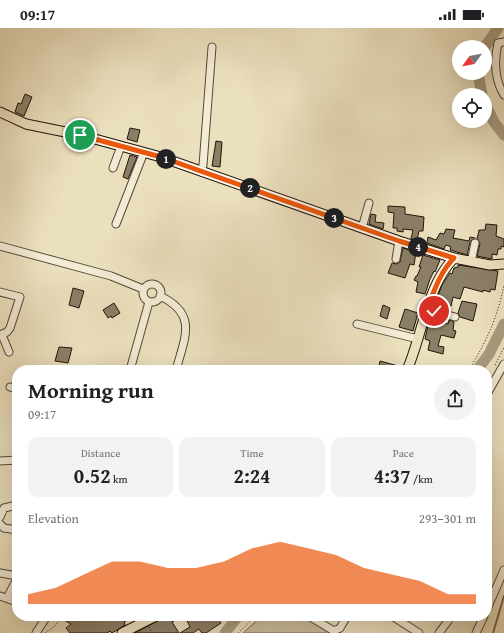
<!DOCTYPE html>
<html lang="en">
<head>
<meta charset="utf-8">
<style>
  :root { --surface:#fff; --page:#f2f2f2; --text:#202124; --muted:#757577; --accent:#ea580c }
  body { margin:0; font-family:"Gentium Book Plus",serif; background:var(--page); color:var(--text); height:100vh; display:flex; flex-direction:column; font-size:15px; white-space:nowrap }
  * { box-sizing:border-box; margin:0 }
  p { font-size:13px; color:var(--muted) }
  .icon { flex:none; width:22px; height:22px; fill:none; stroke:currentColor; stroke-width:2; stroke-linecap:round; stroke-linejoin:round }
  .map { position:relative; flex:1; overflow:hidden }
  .details { position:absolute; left:12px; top:337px; width:480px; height:256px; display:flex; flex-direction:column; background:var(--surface); border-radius:16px; box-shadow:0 4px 16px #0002 }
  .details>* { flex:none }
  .needle { width:26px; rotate:237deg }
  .controls { position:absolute; left:452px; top:12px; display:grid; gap:8px }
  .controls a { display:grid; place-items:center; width:40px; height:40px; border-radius:50%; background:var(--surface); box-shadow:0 4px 16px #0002; font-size:20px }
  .pin { position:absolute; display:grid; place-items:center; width:34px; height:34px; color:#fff; margin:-17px; border:2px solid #fff; border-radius:50%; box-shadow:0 1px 4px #0007 }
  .km { position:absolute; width:20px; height:20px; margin:-10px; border-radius:50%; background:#222; color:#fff; font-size:11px; line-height:20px; text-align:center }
  .round { display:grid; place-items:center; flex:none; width:42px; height:42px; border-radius:21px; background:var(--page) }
  .overview { display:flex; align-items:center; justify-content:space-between; height:68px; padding:0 16px }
  h1 { font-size:22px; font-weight:600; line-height:30px }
  .stats { display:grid; grid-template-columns:repeat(3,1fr); gap:6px; height:68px; padding:4px 16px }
  .stats div { display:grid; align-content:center; border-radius:10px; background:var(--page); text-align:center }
  .stats b { font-size:20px; font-weight:600 }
  .stats small { font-size:11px; font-weight:400 }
  .stats p { font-size:11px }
  .chart { height:112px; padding:8px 16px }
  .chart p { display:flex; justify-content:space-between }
  .chart svg { width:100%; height:72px; margin-top:4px; fill:var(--accent); opacity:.7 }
  .status { display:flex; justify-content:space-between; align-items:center; height:28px; padding:0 20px; background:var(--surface); direction:ltr }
  .status svg { height:11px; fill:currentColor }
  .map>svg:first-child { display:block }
</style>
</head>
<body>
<div class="status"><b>09:17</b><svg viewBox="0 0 49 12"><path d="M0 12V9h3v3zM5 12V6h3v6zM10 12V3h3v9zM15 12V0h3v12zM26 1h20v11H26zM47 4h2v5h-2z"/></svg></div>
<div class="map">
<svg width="504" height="605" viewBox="0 0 504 605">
  <rect width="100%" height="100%" fill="#ebe0be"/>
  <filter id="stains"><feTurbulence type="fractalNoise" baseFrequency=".005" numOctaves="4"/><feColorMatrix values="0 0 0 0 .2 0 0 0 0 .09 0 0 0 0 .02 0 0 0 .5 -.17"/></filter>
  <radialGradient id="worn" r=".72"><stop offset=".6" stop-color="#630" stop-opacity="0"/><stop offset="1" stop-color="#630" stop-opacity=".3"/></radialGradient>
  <path fill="#c9bd9f" stroke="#766854" d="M262,588H317L341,605H243Z"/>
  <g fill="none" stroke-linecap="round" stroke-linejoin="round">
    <path stroke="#726550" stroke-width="2" d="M493,605L504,568"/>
    <path stroke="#a79b80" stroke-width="11" d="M485,19L498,0
      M478,45L482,67
      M485,76L494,94L504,107
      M477,342L489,326L504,296
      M225,605L238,588"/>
  </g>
  <path fill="#8b7e67" stroke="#231409" d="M25,66L32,69L24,88L15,84L18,75L21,76Z
    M130,100L140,102L137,114L127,111Z
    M216,113L222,114L220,139L212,138Z
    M130,127L137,129L128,151L123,149Z
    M388,178L405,179V186L424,189L423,203H419L417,212L411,211L413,202L403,201V204L397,203V200H393L394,185L388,184Z
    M371,186L376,187L375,194L384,195L383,201L369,196Z
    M486,196L497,197L496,208L504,211V219L501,218V221H498L497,227L492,226V231L477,228L480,216L477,210L478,207L479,202H485Z
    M446,201L455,202L453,210L469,213L470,209L475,210L470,214L467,227L450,222L451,219L446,217L444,221L427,215L428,209L436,212L440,205L444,206Z
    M403,220L416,224L414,237L410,236L405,250L388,245L392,235L396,236L400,234Z
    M423,227L440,232L435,244L434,243L430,251L425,266L416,264L418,254L414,252L416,248H417L421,239H419Z
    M458,237L498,243L495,262L491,261L490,264L483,262V264L464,259L460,271L453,269L451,278L442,276L441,280L434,278L442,257L450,245L452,246L454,240L458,239Z
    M73,260L84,263L79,280L69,277Z
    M462,273L477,276L473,293L460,289L458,285Z
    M114,275L120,285L112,290L111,288L108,290L103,282Z
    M383,277L390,280L387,291L380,288Z
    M405,281L418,285L413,303L399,299Z
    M449,292L454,294L453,302L456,303L454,310L441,307L438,318L444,319L443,326L428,322L430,313L425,311L428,297L435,298L437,293L448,296Z
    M59,319L72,320L68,335L55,333Z
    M380,333L402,339L401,342H378Z
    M66,588H93L96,591L101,588H136L124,594L125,597L117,602L112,605L110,603L107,605H70L66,600L71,596L64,592Z
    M166,588H172L174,593L172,594L179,605H135Z
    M185,588H216L221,595L206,605H202L199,601L193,605H180L190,599Z"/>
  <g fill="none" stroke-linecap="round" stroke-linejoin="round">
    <defs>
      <path id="minor" d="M504,14L498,15C494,33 494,51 504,67
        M113,140L121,118
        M201,144L203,137L212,19
        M116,196L144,124
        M362,200L369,175
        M0,218L111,248L143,261
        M396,231L399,213
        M471,234L475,215
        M143 265a9 9 0 1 1 18 0a9 9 0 1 1-18 0Z
        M0,264L20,269L10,300L7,304L0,307
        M160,268C198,286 185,309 176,342
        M427,281L455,289
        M357,296L418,311
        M2,307L9,324
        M130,342L149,274
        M10,359L17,361
        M487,366L504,336
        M0,433L17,432
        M0,489L4,480L17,477
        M0,496L4,500L17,502
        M0,545L17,548
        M0,568L17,574
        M7,570L17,551
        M487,581L504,542
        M309,588L334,603L340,600L347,588
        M392,588L419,605
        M36,605L47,588
        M439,605L448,593L449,588
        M476,605L484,588"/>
      <path id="major" d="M0,84L26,96L80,107L161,129L399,213L454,230L490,237L504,236
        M407,342C423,306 426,259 454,230
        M122,605L156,588"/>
    </defs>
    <use href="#minor" stroke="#554736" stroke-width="9"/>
    <use href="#major" stroke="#231409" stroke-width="11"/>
    <path stroke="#231409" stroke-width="1" stroke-dasharray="1 2" stroke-linecap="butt" d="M495,337L504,319
      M469,342C487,312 497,291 504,257
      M149,599L152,605
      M45,605L55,598L62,588
      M238,605L256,588"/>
    <use href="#minor" stroke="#f2ebd5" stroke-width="7"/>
    <use href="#major" stroke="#ebe0be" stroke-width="9"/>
  </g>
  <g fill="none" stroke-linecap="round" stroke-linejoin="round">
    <defs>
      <path id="route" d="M80,107L161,129L399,213L454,230C440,244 434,263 427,281L434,283"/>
    </defs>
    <use href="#route" stroke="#fff" stroke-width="8"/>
    <use href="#route" stroke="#ea580c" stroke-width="5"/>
  </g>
  <rect width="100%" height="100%" filter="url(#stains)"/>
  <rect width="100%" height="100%" fill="url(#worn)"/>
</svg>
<div class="controls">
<a><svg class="needle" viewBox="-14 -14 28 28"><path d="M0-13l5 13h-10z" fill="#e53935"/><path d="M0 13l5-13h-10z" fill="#757577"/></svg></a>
<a><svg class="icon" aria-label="locate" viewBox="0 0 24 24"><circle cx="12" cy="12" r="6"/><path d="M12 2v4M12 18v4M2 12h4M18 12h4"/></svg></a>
</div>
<div class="pin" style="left:80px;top:107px;background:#1e9e55"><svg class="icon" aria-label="arrive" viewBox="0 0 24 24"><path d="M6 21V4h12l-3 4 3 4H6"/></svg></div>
<div class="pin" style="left:434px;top:283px;background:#d93025"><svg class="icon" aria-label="check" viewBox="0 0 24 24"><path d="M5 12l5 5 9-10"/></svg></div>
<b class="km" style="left:166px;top:131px">1</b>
<b class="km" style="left:250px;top:160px">2</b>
<b class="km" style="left:334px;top:190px">3</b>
<b class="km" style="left:418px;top:219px">4</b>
<section class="details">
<div class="overview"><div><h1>Morning run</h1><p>09:17</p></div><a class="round"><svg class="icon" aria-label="share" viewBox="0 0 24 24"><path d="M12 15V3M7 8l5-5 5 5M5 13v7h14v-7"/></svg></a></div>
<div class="stats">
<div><p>Distance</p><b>0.52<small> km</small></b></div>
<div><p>Time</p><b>2:24</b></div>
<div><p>Pace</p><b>4:37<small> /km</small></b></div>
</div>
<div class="chart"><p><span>Elevation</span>293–301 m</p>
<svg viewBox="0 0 160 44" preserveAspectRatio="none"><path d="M0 44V38L10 34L20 26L30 18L40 18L50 22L60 22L70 18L80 10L90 6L100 10L110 14L120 22L130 26L140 30L150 38L160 38V44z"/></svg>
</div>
</section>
</div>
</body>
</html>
